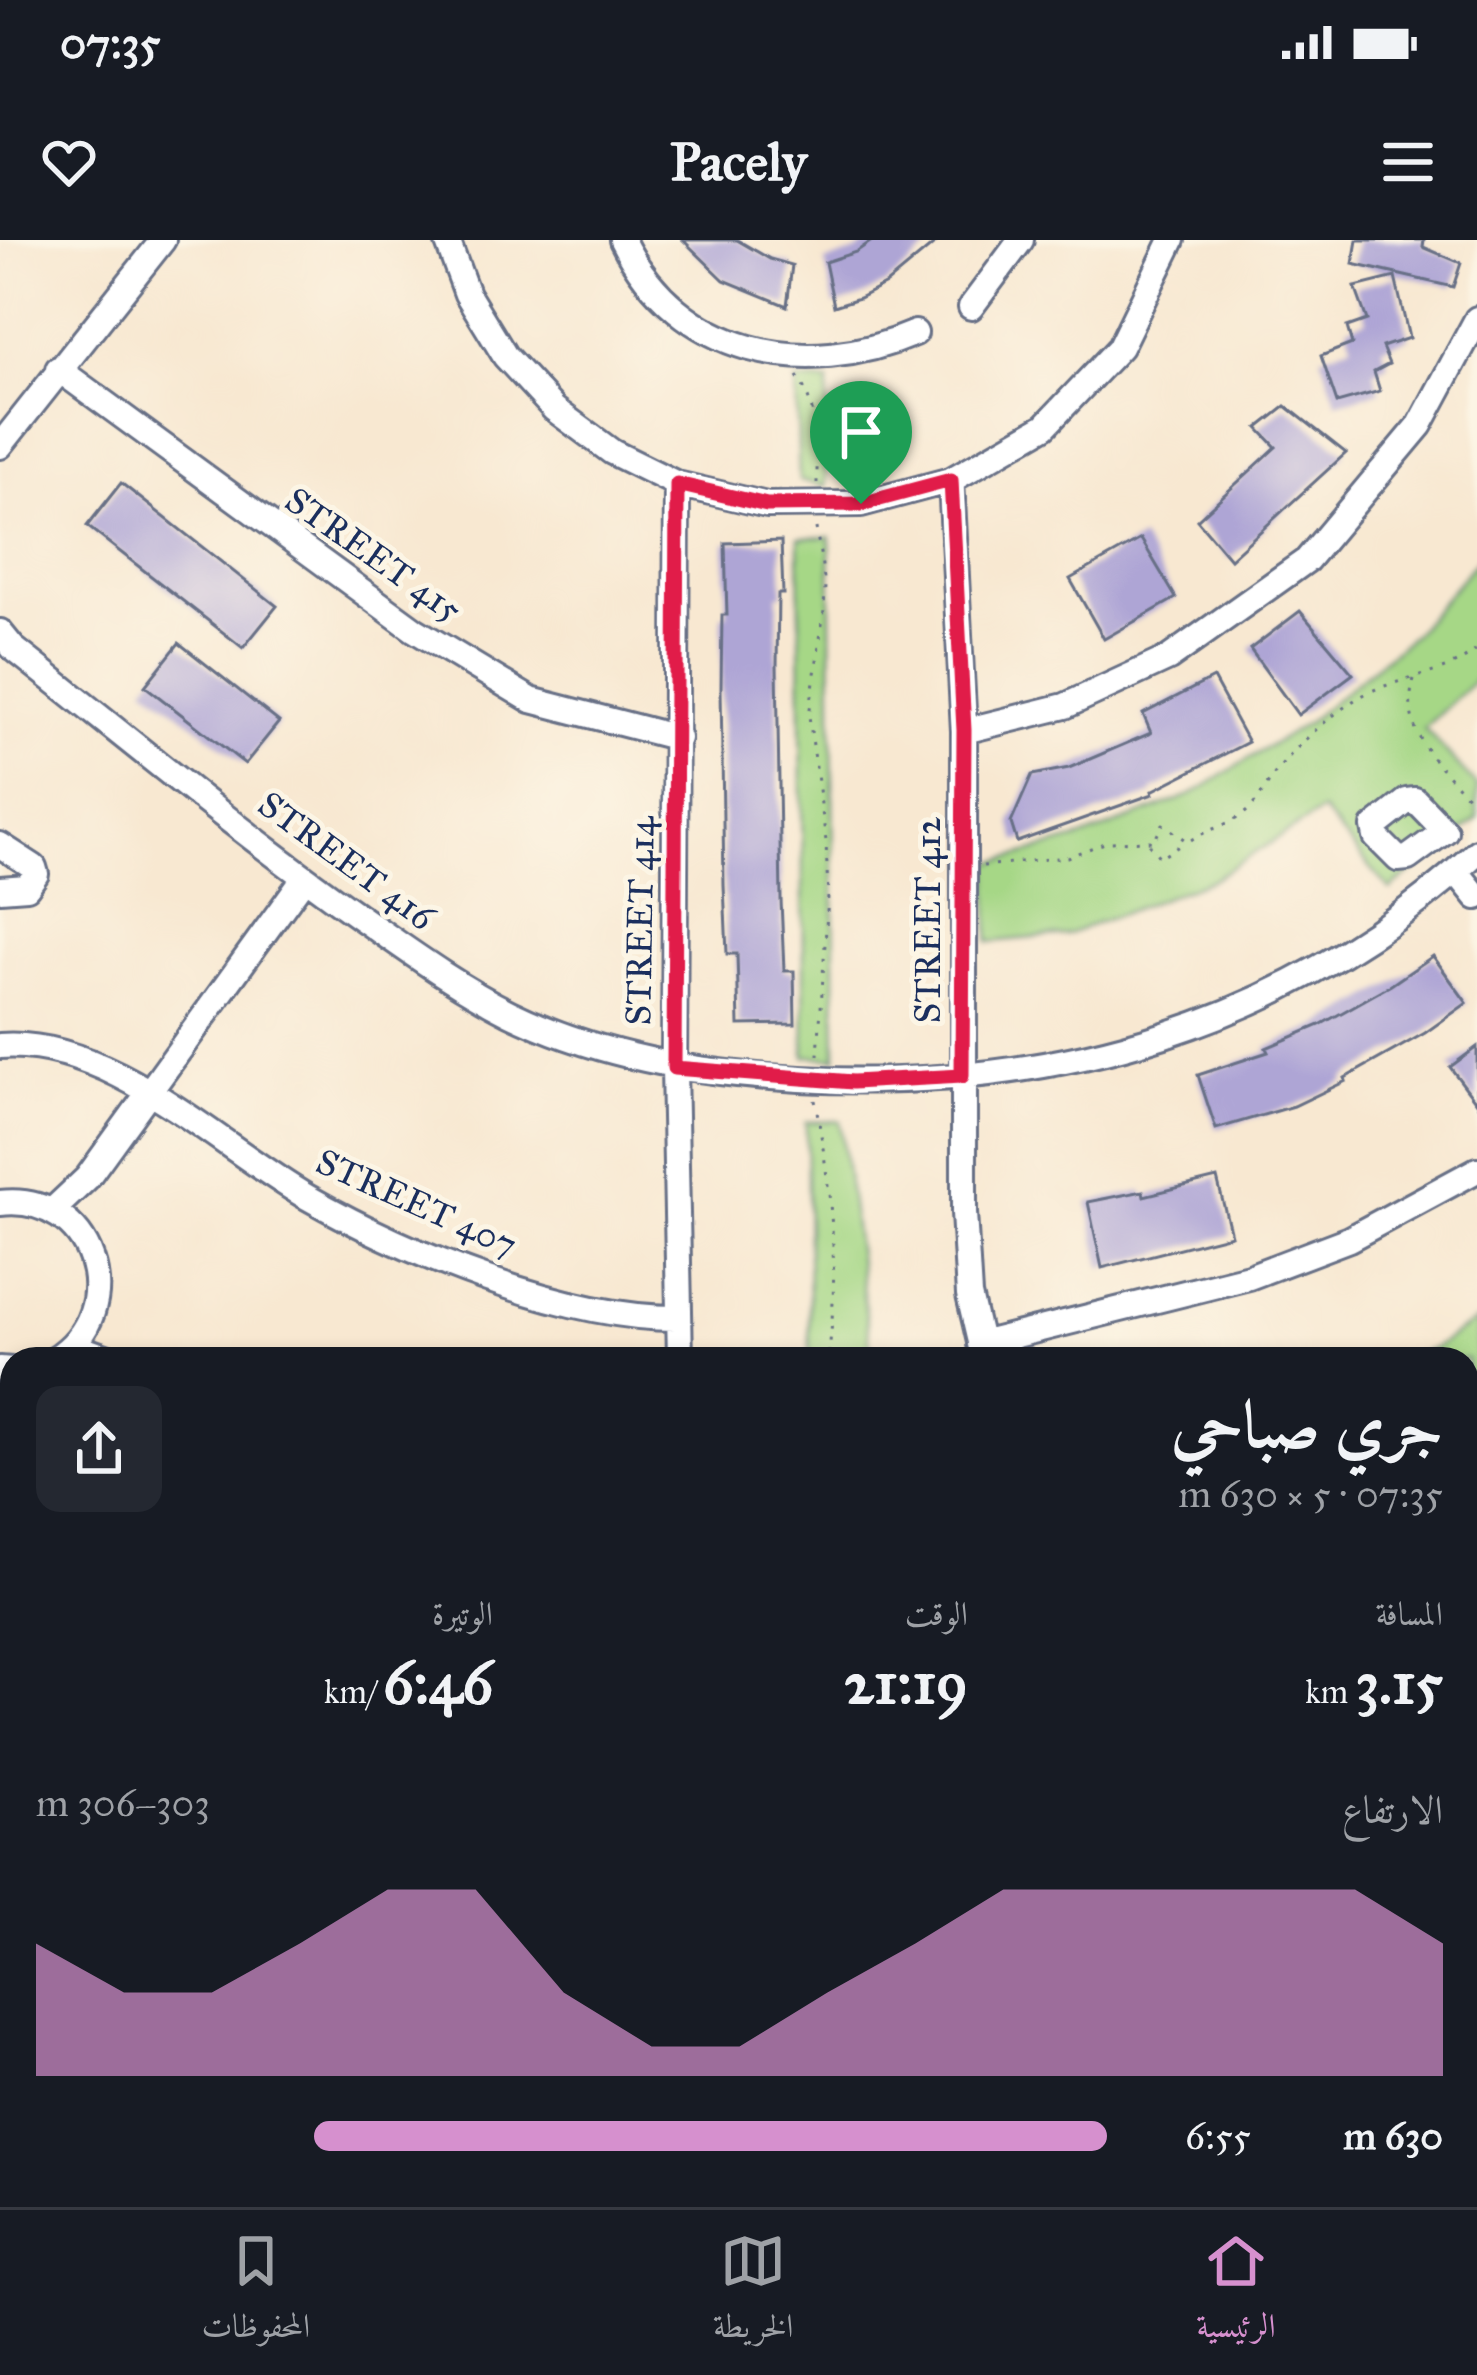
<!DOCTYPE html>
<html lang="ar">
<head>
<meta charset="utf-8">
<style>
  :root { --surface:#171b24; --page:#242831; --text:#f1f3f6; --muted:#9ea1a6; --line:#363941; --accent:#d690ce }
  body { margin:0; font-family:"IM FELL Great Primer",Amiri,serif; background:var(--page); color:var(--text); direction:rtl; height:100vh; display:flex; flex-direction:column; font-size:45px; white-space:nowrap }
  * { box-sizing:border-box; margin:0 }
  p { font-size:39px; color:var(--muted) }
  .icon { flex:none; width:66px; height:66px; fill:none; stroke:currentColor; stroke-width:2; stroke-linecap:round; stroke-linejoin:round }
  .map { position:relative; flex:1; overflow:hidden; direction:ltr }
  .sheet { position:absolute; left:0px; top:1107px; width:1479px; height:861px; display:flex; flex-direction:column; background:var(--surface); border-radius:36px 36px 0 0; box-shadow:0 6px 18px #0003; direction:rtl }
  .sheet>* { flex:none }
  .pin { position:absolute; display:grid; place-items:center; width:102px; height:102px; color:#fff; margin:-123px -51px; border-radius:50% 50% 50% 0; rotate:-45deg; box-shadow:0 0 12px #0007 }
  .pin .icon { rotate:45deg }
  .round { display:grid; place-items:center; flex:none; width:126px; height:126px; border-radius:24px; background:var(--page) }
  .overview { display:flex; align-items:center; justify-content:space-between; height:204px; padding:0 36px }
  h1 { font-size:66px; font-weight:700; line-height:90px }
  .stats { display:grid; grid-template-columns:repeat(3,1fr); gap:18px; height:204px; padding:12px 36px }
  .stats div { display:grid; align-content:center }
  .stats b { font-size:60px; font-weight:700 }
  .stats small { font-size:33px; font-weight:400 }
  .stats p { font-size:33px }
  .chart { height:336px; padding:24px 36px }
  .chart p { display:flex; justify-content:space-between }
  .chart svg { width:100%; height:216px; margin-top:12px; fill:var(--accent); opacity:.7 }
  ul { padding:0 36px; list-style:none; font-size:39px }
  li { display:grid; grid-template-columns:192px 144px 1fr; align-items:center; height:90px }
  li i { height:30px; border-radius:15px; background:var(--accent) }
  .status { display:flex; justify-content:space-between; align-items:center; height:84px; padding:0 60px; background:var(--surface); direction:ltr }
  .status svg { height:33px; fill:currentColor }
  header { display:flex; justify-content:space-between; align-items:center; height:156px; padding:0 36px; background:var(--surface); font-size:54px; font-weight:700 }
  .menu { display:flex; justify-content:space-around; align-items:center; height:168px; border-top:3px solid var(--line); background:var(--surface); font-size:33px; color:var(--muted) }
  .menu a { display:grid; justify-items:center; gap:6px }
  .menu .on { color:var(--accent) }
  .map>svg:first-child { display:block }
</style>
</head>
<body>
<div class="status"><b>07:35</b><svg viewBox="0 0 49 12"><path d="M0 12V9h3v3zM5 12V6h3v6zM10 12V3h3v9zM15 12V0h3v12zM26 1h20v11H26zM47 4h2v5h-2z"/></svg></div>
<header><svg class="icon" aria-label="menu" viewBox="0 0 24 24"><path d="M4 6h16M4 12h16M4 18h16"/></svg>Pacely<svg class="icon" aria-label="heart" viewBox="0 0 24 24"><path d="M12 20l-8-8c-3-5 5-10 8-4 3-6 11-1 8 4z"/></svg></header>
<div class="map">
<svg width="1477" height="1967" viewBox="0 0 1477 1967">
  <rect width="100%" height="100%" fill="#fcf5e5"/>
  <filter id="ink" filterUnits="userSpaceOnUse"><feTurbulence type="fractalNoise" baseFrequency=".00833" numOctaves="2"/><feDisplacementMap in="SourceGraphic" scale="24" xChannelSelector="R" yChannelSelector="G"/><feConvolveMatrix kernelMatrix="1 2 1 2 8 2 1 2 1" color-interpolation-filters="sRGB"/></filter>
  <filter id="wash" filterUnits="userSpaceOnUse"><feTurbulence type="fractalNoise" baseFrequency=".004" numOctaves="4" result="noise"/><feDisplacementMap in="SourceGraphic" scale="48" xChannelSelector="R" yChannelSelector="G"/><feGaussianBlur stdDeviation="2.7" result="paint"/><feColorMatrix in="noise" values="0 0 0 0 0 0 0 0 0 0 0 0 0 0 0 0 0 1.4 0 .05"/><feComposite in="paint" operator="in"/></filter>
  <g filter="url(#wash)">
    <rect width="100%" height="100%" fill="#f8e8d1"/>
    <path fill="#a6d786" stroke="#608372" stroke-width="3" d="M796,141L828,142L826,246L799,240Z
      M830,297L836,818L805,816L799,298Z
      M1477,320V438L1424,488L1477,546V579L1390,650L1322,571L1213,639L1066,695L989,702V624L1082,598L1191,555L1308,482L1413,395Z
      M840,881V882L872,1119H810L806,882Z
      M1477,1080V1205L1467,1212V1119H1404L1431,1110Z"/>
    <g id="blocks">
      <path fill="#aea5d5" d="M683,0H737L770,19L792,25L787,66L724,40Z
        M873,0H939L886,44L859,58L834,66L825,22L856,12Z
        M1357,0H1424L1423,7L1461,23L1453,47L1353,24Z
        M1395,37L1409,98L1382,107L1389,124L1374,132L1380,151L1337,163L1321,116L1352,104L1347,87L1367,80L1355,47Z
        M1286,166L1346,213L1230,319L1197,280L1276,207L1258,188Z
        M121,243L277,366L243,408L87,286Z
        M1141,299L1176,358L1104,399L1070,339Z
        M781,301L783,354H778L777,426L781,660L784,731H794L795,784L739,785L737,714H727L724,645L721,448L722,375H727L725,303Z
        M1300,371L1353,434L1298,475L1250,409Z
        M179,403L279,482L245,524L145,446Z
        M1213,438L1248,502L1152,551L1153,554L1017,602L1011,583L1032,535L1069,528L1151,493L1143,474Z
        M1433,716L1467,763L1425,793L1345,838L1346,841L1294,866L1216,889L1198,835L1268,812L1266,808L1320,785L1391,745Z
        M1477,807V863L1450,827Z
        M1217,938L1231,995L1102,1028L1088,962L1143,951L1144,956Z"/>
    </g>
  </g>
  <g filter="url(#ink)">
    <use href="#blocks" fill-opacity="0" stroke="#687086" stroke-width="3"/>
    <g fill="none" stroke-linecap="round" stroke-linejoin="round">
      <defs>
        <path id="minor" d="M447,0L467,54L505,116L554,169L612,212L677,244L767,265L861,264L951,240L1045,186L1120,107L1172,0
          M622,0C679,115 804,141 915,93
          M971,67L1021,0
          M58,129L415,390L531,460L678,498
          M0,206L163,0
          M951,240L964,491V973L969,1055L984,1119
          M677,244L674,828L680,1119
          M0,392L13,408C127,498 239,592 357,675C406,709 456,746 510,773C600,817 701,834 800,839C1052,852 1289,786 1477,612
          M964,491L1065,466L1169,418L1307,320L1420,185L1477,79
          M1415,560L1445,591L1408,618L1398,619L1376,597L1374,587L1407,561Z
          M0,605L34,627L36,634L27,647L0,649
          M1456,631L1477,657
          M0,806C110,798 216,904 307,957C405,1013 565,1079 678,1078
          M0,963C93,952 133,1070 54,1119
          M52,971L87,938L304,638
          M980,1104L1249,1037L1349,999L1477,930
          M63,1113L83,1109L111,1119
          M0,1129L12,1130
          M0,1340L12,1349
          M1467,1362L1477,1354
          M0,1565L12,1574
          M0,1644L12,1653
          M1467,1688L1477,1697
          M1467,1781L1477,1773
          M389,1956L403,1967
          M499,1956L513,1967
          M1051,1956L1065,1967
          M844,1967L859,1956
          M1212,1967L1220,1956
          M1264,1967L1271,1956"/>
      </defs>
      <use href="#minor" stroke="#687086" stroke-width="30"/>
      <path stroke="#687086" stroke-width="3" stroke-dasharray="3 9" stroke-linecap="butt" d="M797,136C819,169 817,205 817,243
        M816,288L825,345L824,371L809,476L826,601L828,656L818,815
        M1414,439C1398,496 1443,527 1477,567
        M1149,604L1160,618L1182,604
        M983,626L1067,617L1107,602L1154,601L1163,584L1188,602C1206,589 1231,585 1246,572C1261,559 1267,542 1280,527C1300,503 1323,482 1349,464C1387,435 1441,441 1477,409
        M815,860C831,948 840,1030 828,1119
        M1467,1121L1477,1120
        M1467,1144L1477,1143
        M1467,1174L1477,1163
        M0,1503L12,1512
        M0,1691L12,1701
        M335,1956L349,1967
        M576,1956L590,1967"/>
      <use href="#minor" stroke="#fff" stroke-width="24"/>
    </g>
  </g>
  <g fill="none" stroke-linecap="round" stroke-linejoin="round" filter="url(#ink)">
    <defs>
      <path id="route" d="M951,240L964,490L962,836L853,842L674,828L677,244L767,265L861,264Z"/>
    </defs>
    <use href="#route" stroke="#fff" stroke-width="24"/>
    <use href="#route" stroke="#e11d48" stroke-width="15"/>
  </g>
  <g text-anchor="middle" stroke-width="10" stroke-linejoin="round" paint-order="stroke">
    <g font-size="36" fill="#1b2f5e" stroke="#fcf5e5">
      <text transform="translate(374 314) rotate(35)" y="13">STREET 415</text>
      <text transform="translate(347 620) rotate(36)" y="13">STREET 416</text>
      <text transform="translate(927 680) rotate(-90)" y="13">STREET 412</text>
      <text transform="translate(639 681) rotate(-89)" y="13">STREET 414</text>
      <text transform="translate(417 962) rotate(24)" y="13">STREET 407</text>
    </g>
  </g>
</svg>
<div class="pin" style="left:861px;top:264px;background:#1e9e55"><svg class="icon" aria-label="arrive" viewBox="0 0 24 24"><path d="M6 21V4h12l-3 4 3 4H6"/></svg></div>
<section class="sheet">
<div class="overview"><div><h1>جري صباحي</h1><p>07:35 · 5 × 630 m</p></div><a class="round"><svg class="icon" aria-label="share" viewBox="0 0 24 24"><path d="M12 15V3M7 8l5-5 5 5M5 13v7h14v-7"/></svg></a></div>
<div class="stats">
<div><p>المسافة</p><b>3.15<small> km</small></b></div>
<div><p>الوقت</p><b>21:19</b></div>
<div><p>الوتيرة</p><b>6:46<small> /km</small></b></div>
</div>
<div class="chart"><p><span>الارتفاع</span>303–306 m</p>
<svg viewBox="0 0 160 44" preserveAspectRatio="none"><path d="M0 44V17L10 27L20 27L30 17L40 6L50 6L60 27L70 38L80 38L90 27L100 17L110 6L120 6L130 6L140 6L150 6L160 17V44z"/></svg>
</div>
<ul>
<li><b>630 m</b>6:55<i style="width:74%"></i></li>
</ul>
</section>
</div>
<nav class="menu">
<a class="on"><svg class="icon" aria-label="home" viewBox="0 0 24 24"><path d="M3 11l9-7 9 7M6 9v11h12V9"/></svg>الرئيسية</a>
<a><svg class="icon" aria-label="map" viewBox="0 0 24 24"><path d="M3 6l6-2 6 2 6-2v14l-6 2-6-2-6 2zM9 4v14M15 6v14"/></svg>الخريطة</a>
<a><svg class="icon" aria-label="saved" viewBox="0 0 24 24"><path d="M7 4h10v16l-5-4-5 4z"/></svg>المحفوظات</a>
</nav>
</body>
</html>
